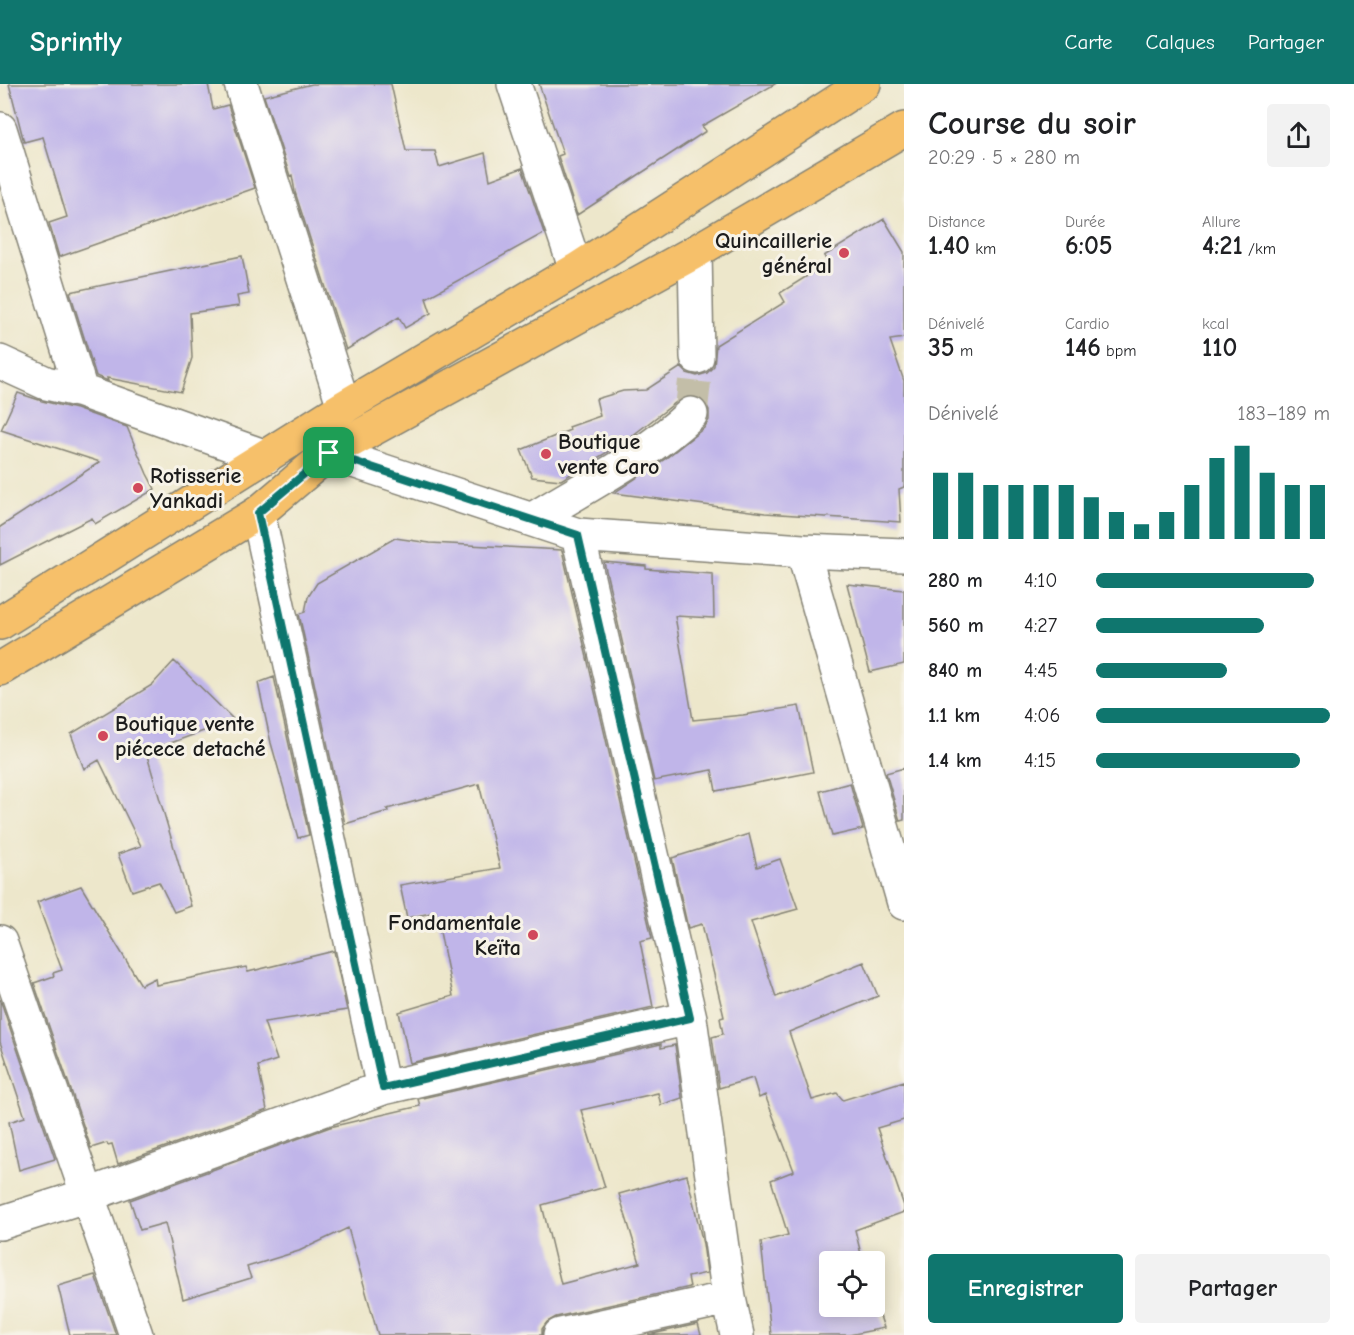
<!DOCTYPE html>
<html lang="fr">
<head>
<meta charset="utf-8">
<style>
  :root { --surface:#fff; --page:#f2f2f2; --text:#202124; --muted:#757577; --accent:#0f766e }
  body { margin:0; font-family:"Comic Neue",sans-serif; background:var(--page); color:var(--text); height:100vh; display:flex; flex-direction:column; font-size:22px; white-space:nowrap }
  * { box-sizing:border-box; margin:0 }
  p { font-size:20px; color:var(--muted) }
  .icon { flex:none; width:33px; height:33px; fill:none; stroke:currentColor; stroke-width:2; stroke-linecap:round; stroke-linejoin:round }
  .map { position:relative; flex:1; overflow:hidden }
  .side { display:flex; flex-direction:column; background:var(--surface); width:450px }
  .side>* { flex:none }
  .tools { position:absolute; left:819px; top:1167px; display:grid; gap:12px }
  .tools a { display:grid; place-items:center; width:66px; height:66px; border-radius:6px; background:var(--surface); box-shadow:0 3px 15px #0003; font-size:30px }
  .pin { position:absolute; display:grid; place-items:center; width:51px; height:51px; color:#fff; margin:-26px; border-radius:12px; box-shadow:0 3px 9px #0006 }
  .round { display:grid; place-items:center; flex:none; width:63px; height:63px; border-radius:6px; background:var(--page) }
  .overview { display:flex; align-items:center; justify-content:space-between; height:102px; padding:0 24px }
  h1 { font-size:33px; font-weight:800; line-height:45px }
  .figures { display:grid; grid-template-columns:repeat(3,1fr); gap:9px; height:102px; padding:6px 24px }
  .figures div { display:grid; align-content:center }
  .figures b { font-size:26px; font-weight:800 }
  .figures small { font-size:16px; font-weight:400 }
  .figures p { font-size:16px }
  .chart { height:168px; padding:12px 24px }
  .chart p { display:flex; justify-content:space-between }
  .chart svg { width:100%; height:108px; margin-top:6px; stroke:var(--accent); stroke-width:6 }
  .cta { display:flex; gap:12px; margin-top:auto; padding:12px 24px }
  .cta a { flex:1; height:69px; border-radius:6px; background:var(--accent); color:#fff; font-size:24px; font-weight:800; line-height:69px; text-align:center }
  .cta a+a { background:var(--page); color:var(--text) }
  ul { padding:0 24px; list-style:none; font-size:20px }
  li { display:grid; grid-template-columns:96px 72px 1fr; align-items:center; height:45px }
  li i { height:15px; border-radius:8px; background:var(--accent) }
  header { display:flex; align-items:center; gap:36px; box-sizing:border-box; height:84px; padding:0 30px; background:var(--accent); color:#fff }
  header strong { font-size:28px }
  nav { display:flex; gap:33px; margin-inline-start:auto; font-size:21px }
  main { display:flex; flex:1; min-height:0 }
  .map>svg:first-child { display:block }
</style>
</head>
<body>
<header>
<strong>Sprintly</strong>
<nav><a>Carte</a><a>Calques</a><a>Partager</a></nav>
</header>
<main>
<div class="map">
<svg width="904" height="1251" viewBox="0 0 904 1251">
  <rect width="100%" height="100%" fill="#f7f3e8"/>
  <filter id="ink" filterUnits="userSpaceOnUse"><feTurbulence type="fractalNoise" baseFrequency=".0167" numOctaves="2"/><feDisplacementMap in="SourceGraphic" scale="12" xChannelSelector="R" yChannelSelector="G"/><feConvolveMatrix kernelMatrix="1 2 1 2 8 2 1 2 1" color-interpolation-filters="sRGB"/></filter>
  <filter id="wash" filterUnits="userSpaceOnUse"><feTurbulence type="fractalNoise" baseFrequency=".008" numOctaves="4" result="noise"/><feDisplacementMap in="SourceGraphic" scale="24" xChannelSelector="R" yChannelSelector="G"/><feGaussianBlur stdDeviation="1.35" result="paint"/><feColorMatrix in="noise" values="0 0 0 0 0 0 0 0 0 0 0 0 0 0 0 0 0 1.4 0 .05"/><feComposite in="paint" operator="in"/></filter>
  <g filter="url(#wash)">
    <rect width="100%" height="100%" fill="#ede7cb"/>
    <g id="blocks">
      <path fill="#c0b5e9" d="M9,0H208L213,25L228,21L255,104L59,173L49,139L67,133L43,53L24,58Z
        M312,0H391L406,67H435L439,83L485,69L490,96L522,84L544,149L426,214L431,229L405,244L399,233L346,266L295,108L292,91L290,92L264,12Z
        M539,0H775L702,42L706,47L577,131L558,72L563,70Z
        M884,135L904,168V254L890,256L904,297V403L899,405L901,438L765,429L614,409L665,375L704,344L709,336V326L705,317L697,312H687L679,316L624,358L561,396L532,393L521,366L570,346L569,343L600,332L596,315L623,307L646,306L681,283L687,289L697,292L707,289L714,282L716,261L785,218L780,209L828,179L824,172Z
        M242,172L249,210L237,212L239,222L190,229L192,274L181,308L107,294L108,297L96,292L70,208Z
        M18,309L42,317L76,325L127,343L147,390L155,405L95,440L92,434L0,481V443L100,378L1,346Z
        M395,454L430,459L562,466L652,854L640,857L653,923L410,979L399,928L453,912L436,828L407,834L400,801L500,784L479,700L387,725L388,727L345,740L299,530L305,528L308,513L317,499Z
        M604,478L646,482V485L713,490L714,534L675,532L693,636L743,631L799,622L813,688L716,707L712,686L654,697Z
        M847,500L904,506V580L870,588Z
        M174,577L234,636L146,668L191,822L174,828L159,798L132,807L118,770L141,762L99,676L84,685L71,650L152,601Z
        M274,593L309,751L298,754L271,659L258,599Z
        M904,684V736L900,737L886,689Z
        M850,699L863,745L832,752L820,707Z
        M749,750L757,783L780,775L798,825L751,838L776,913L864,878L878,912L789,948L812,1016L837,1009L843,1016L904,997V1036L877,1044L904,1122V1128L855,1146L863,1178H830V1222H874V1214L884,1244L849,1251H771L761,1158L788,1151L771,1096L794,1087L765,1011L759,1014L753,994L719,1004L712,953L723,950L720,934L724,933L702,840L688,844L672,774Z
        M81,802L141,901L155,894L156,901L246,883L248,888L334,867L347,926L264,938L277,976L258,982L267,1026L118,1080L112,1060L108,1061L107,1059L91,1064L34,899L54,892L53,889L62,886L37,818Z
        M0,915L55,1075L19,1086L9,1038L25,1033L0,958Z
        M661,960V964L675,961L682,1014L661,1021L658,1009L581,1026L605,1103L542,1121L561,1200L640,1179L619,1110L687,1091L703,1160L707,1189L688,1193L690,1203L556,1233L547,1238L542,1245V1251H378L348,1144L299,1167L247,1183L251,1194L183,1215L165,1139L140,1146L130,1116L330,1043L420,1022L418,1015Z
        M95,1191L116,1251H70L58,1202Z
        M698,1240L701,1251H648Z"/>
    </g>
  </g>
  <g filter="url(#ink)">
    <use href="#blocks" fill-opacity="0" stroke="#848274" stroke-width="1.5"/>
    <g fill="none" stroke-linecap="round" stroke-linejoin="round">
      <path stroke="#c3bea8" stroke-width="33" stroke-dasharray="33 16" stroke-linecap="butt" d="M691,330L697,273"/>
      <defs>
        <path id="minor" d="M241,0L344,323
          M514,0L576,186
          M0,45L81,307
          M695,168L697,273
          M0,278L46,299L81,307L266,373
          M329,369L578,451L803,467L904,471
          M258,429L383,1004
          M533,435C586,402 645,373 691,330
          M578,451L690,934L729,1214L737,1251
          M803,467L904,819
          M0,858L136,1251
          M0,1139L88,1111L383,1004L690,934
          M560,1251L729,1214"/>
        <path id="major" d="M0,539L344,323L576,186L864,0
          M0,585L258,429L329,369L695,168L904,45"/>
      </defs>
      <use href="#minor" stroke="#848274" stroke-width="36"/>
      <use href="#major" stroke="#848274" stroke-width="36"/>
      <use href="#minor" stroke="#fff" stroke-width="33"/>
      <use href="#major" stroke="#f6c06b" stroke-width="33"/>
    </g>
  </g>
  <g fill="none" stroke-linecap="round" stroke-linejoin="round" filter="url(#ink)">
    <defs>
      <path id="route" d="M329,369L578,451L690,934L383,1004L258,429Z"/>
    </defs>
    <use href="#route" stroke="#fff" stroke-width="12"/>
    <use href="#route" stroke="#0f766e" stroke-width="8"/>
  </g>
  <g fill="#d1495b" stroke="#f7f3e8" stroke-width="2">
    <circle cx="844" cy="169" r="6"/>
    <circle cx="546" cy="370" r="6"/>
    <circle cx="138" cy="404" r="6"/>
    <circle cx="103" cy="652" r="6"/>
    <circle cx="533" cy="851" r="6"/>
  </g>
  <g text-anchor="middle" stroke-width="6" stroke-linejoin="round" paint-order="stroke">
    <g font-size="22" font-weight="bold" fill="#1c1c1c" stroke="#f7f3e8" text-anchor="start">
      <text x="832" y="164" text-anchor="end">Quincaillerie<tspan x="832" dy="25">général</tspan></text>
      <text x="558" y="365">Boutique<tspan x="558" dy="25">vente Caro</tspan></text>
      <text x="150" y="399">Rotisserie<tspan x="150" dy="25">Yankadi</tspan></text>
      <text x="115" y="647">Boutique vente<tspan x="115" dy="25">piécece detaché</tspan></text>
      <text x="521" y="846" text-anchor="end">Fondamentale<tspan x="521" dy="25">Keïta</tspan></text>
    </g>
  </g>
</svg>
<div class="tools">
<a><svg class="icon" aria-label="locate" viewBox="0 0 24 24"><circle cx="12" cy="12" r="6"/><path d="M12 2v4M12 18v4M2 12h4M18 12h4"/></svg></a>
</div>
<div class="pin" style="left:329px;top:369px;background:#1e9e55"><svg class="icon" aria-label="arrive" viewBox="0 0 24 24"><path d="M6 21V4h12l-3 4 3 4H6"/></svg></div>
</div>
<section class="side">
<div class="overview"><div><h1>Course du soir</h1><p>20:29 · 5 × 280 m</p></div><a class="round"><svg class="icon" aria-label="share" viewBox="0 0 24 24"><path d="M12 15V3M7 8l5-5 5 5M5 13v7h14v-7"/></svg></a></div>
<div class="figures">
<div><p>Distance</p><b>1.40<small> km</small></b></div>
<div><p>Durée</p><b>6:05</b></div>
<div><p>Allure</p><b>4:21<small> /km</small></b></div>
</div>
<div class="figures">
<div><p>Dénivelé</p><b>35<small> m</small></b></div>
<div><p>Cardio</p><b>146<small> bpm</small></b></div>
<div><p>kcal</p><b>110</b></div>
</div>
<div class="chart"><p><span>Dénivelé</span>183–189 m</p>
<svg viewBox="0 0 160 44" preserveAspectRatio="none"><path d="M5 44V17M15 44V17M25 44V22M35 44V22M45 44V22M55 44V22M65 44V27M75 44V33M85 44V38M95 44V33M105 44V22M115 44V11M125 44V6M135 44V17M145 44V22M155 44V22"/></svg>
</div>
<ul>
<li><b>280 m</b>4:10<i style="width:93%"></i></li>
<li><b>560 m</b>4:27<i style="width:72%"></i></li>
<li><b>840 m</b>4:45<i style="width:56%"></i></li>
<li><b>1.1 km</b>4:06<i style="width:100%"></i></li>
<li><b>1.4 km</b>4:15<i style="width:87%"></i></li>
</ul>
<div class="cta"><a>Enregistrer</a><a>Partager</a></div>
</section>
</main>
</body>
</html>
